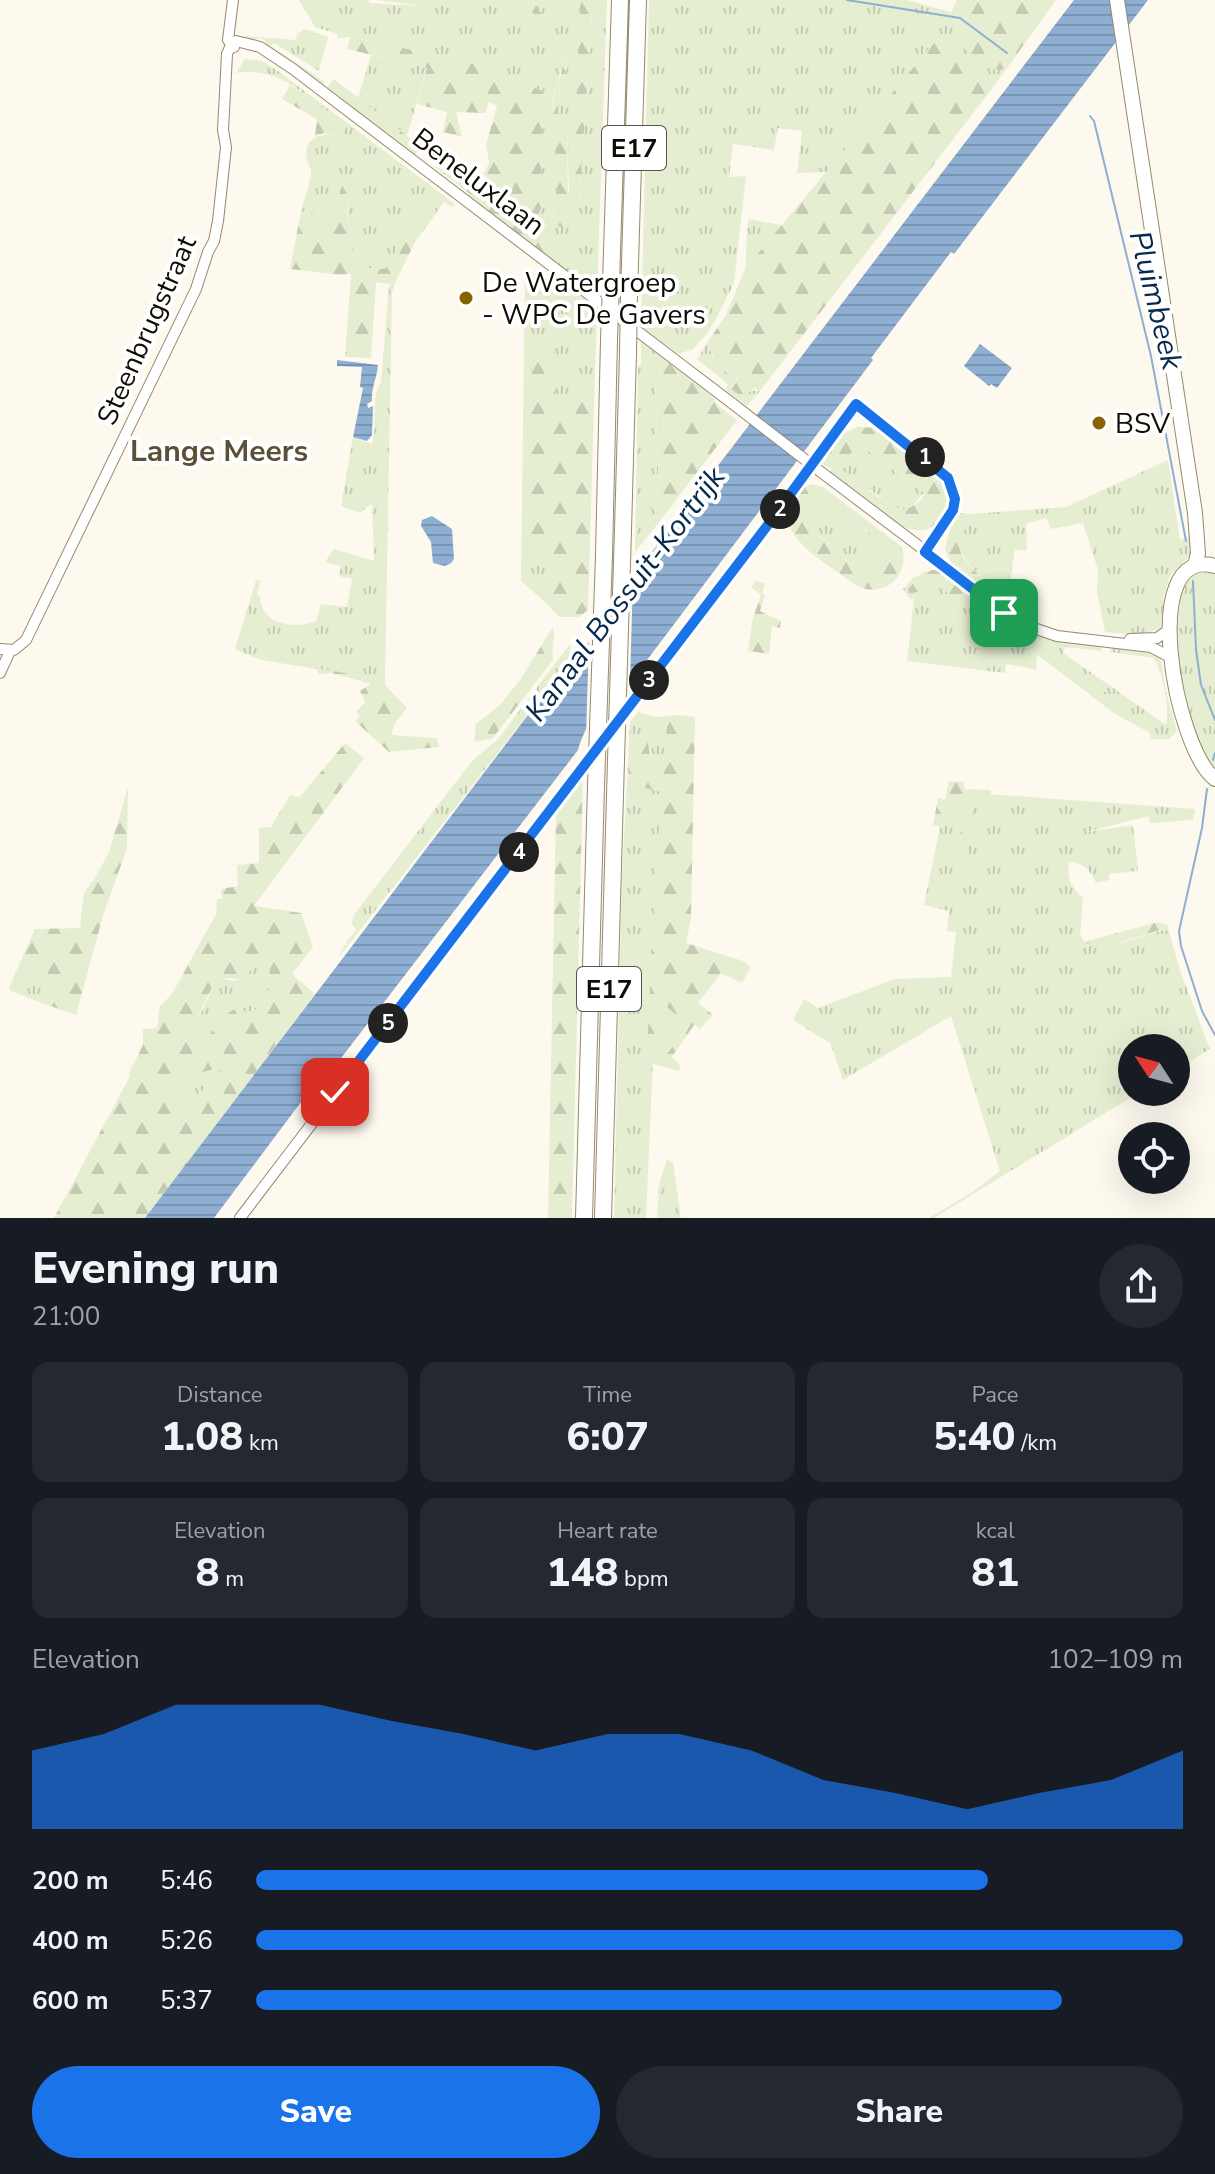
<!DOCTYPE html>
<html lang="en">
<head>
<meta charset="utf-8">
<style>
  :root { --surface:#171b24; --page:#242831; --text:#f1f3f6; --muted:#9ea1a6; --accent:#1a73e8 }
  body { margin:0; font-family:"Nunito Sans",sans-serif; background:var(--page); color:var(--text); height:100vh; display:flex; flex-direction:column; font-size:30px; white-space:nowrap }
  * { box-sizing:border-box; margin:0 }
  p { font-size:26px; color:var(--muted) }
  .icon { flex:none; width:44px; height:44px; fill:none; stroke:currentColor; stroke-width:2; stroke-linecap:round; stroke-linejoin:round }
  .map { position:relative; height:1218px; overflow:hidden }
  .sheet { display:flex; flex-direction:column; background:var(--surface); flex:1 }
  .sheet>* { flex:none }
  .needle { width:52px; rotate:306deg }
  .controls { position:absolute; left:1118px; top:1034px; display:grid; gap:16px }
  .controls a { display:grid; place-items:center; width:72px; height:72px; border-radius:50%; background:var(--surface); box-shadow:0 8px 32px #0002; font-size:40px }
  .pin { position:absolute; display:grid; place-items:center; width:68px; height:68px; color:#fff; margin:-34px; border-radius:16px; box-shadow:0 4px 12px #0006 }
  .km { position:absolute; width:40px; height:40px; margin:-20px; border-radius:50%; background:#222; color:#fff; font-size:22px; line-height:40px; text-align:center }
  .round { display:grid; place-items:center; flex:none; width:84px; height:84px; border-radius:42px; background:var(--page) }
  .overview { display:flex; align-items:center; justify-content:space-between; height:136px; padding:0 32px }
  h1 { font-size:44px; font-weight:800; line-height:60px }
  .stats { display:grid; grid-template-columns:repeat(3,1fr); gap:12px; height:136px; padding:8px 32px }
  .stats div { display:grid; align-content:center; border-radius:16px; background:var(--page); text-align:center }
  .stats b { font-size:40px; font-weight:800 }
  .stats small { font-size:22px; font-weight:400 }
  .stats p { font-size:22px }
  .chart { height:224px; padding:16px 32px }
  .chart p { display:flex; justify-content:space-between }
  .chart svg { width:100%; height:144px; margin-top:8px; fill:var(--accent); opacity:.7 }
  .button { display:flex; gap:16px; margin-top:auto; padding:16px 32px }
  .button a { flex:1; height:92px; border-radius:48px; background:var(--accent); color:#fff; font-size:32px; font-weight:800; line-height:92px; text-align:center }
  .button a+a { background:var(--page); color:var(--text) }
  ul { padding:0 32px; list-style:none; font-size:26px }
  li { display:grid; grid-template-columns:128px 96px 1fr; align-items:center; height:60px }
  li i { height:20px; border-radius:10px; background:var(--accent) }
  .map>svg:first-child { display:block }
</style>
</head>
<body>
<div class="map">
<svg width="1215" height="1218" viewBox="0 0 1215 1218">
  <defs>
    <pattern id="grass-tufts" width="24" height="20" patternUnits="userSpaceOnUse" patternTransform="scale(2)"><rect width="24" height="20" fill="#e6eed1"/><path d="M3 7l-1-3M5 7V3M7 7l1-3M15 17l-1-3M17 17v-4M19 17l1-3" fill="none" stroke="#c4cbb2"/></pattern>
    <pattern id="forest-firs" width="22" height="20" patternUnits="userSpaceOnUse" patternTransform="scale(2)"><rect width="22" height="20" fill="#e6eed1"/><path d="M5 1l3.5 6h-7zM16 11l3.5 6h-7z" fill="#c4cbb2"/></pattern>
    <pattern id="water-rules" width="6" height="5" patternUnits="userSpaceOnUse" patternTransform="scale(2)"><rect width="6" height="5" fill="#8eaed2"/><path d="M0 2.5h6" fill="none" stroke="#7994b3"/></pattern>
  </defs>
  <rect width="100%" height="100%" fill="#fef9ee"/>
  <path fill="url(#grass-tufts)" d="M299,0H368L370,3L423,6L376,0H526C532,10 537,23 544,32C550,40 559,46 562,56C565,68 553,89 553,104C553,145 564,187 549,226L569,204L579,203L592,13L596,0H607L597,294L559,266L562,259L529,231L541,209L543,91L465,61L350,37L337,38L338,34L315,27Z
    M533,0H580L574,193L569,192L567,133L557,122L560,87L567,68L566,55Z
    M649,0H907L951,12L958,17L956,20L977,37L964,49L1007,68L994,86L938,38L827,172L797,173L802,131L778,128L774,150L733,144L729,177L746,176L734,283L716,319L705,336L693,349L678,354L641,327Z
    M305,29L328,37L319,71L274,43L271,46L325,82L322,84L267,46L264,39L257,38L256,44L247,41L244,36L296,40L297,34Z
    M371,55L427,68L407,136L358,98Z
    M245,59L262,61L278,71L455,204L452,207L444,202L426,227L413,220L386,269L353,267L345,176L333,212L325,217L301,211C304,199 310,184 311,172C311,165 308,167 307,160C302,135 324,133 341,135C314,101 285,66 236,73Z
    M748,219L782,225L745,269Z
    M525,267L558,291L564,282L597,309L594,408L583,402L556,403L527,565L550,557L556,561L545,602L521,581Z
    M389,285H394L392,293L385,680L261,660L235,649L256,580L260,581L257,595L260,596C260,624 294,630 316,621L321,604L347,607L352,579L339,576L341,566L325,562L334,549L374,561L372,503L360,513L341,506L353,437L372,444C378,424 370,399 381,382Z
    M709,340L712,356L738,379L731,389L760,391L747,406L725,390L728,384L697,359Z
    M641,342L664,359L659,367L662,372L655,384L659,490L650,507L663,517L635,552L638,366L641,365Z
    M858,443L924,493L911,507L902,510L894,507L835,465L831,469L820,462L830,450L845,461Z
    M1168,460L1180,540L1190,537L1192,553L1170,576L1164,594L1161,627C1144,638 1125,634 1105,632L1097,592L1098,570L1083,523L1051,529L1046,518L1026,524L1027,551L1015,550L1007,600C996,588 959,561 960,545C960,535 968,524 971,514L1066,507Z
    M818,498L882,541L855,585L850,581L858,569L805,524L808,510Z
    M928,571L916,581C926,587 933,584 943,589L1037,654L1046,646L1016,627L1052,640L1102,645L1101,651L1065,647L1063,653L1166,725C1170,707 1163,674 1154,658L1110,652L1111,646L1153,650L1161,659L1166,692L1177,731L1169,739H1151L1150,733L1115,714L1118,710L1037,655L1036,669L1006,664L1005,673L907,661L914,599L909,598L903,589L913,578Z
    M1210,572L1215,575V770C1181,725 1172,658 1180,603C1182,593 1183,581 1192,576C1197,573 1205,573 1210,572Z
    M569,645L571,647L569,651L574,655L339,957L344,945H348L346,943L356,930L352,924L353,916L472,761L498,739Z
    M638,712L655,717L668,716L663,764L651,761L650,747L631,784L662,791L652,936L648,1057H653L659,1000L689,1025L665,1056L672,1062L671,1064L653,1060L646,1218H614L622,876L630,722Z
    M973,793L1195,809L1193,820L1150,823L1149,816L1086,832L1133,825L1138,871L1109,874V880L1096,883C1091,871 1082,861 1069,862C1067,878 1071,888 1083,898L1080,935L1088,946L1120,943L1166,929L1169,932L1182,976L1210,1049L1176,1070V1048H1132V1092H1140L934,1218H929L974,1191L1000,1171L951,1016L843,1080L830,1043L793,1020L804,999L818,1008L895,979L951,977L956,932L947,931L949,911L924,905L945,802L964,811L958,859L967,860Z
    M263,954L270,959L268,1006L247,1012L204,1039L194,1028L215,983L222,979L236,981L254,955Z
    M18,967L59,984L50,1006L11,991L9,988Z
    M219,1068L222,1071L196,1097L185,1103L176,1100L166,1080Z
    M667,1159L673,1163L681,1218H657L659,1184Z"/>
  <path fill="url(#forest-firs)" fill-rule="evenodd" d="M526,0H533L566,55L567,68L560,87L557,122L562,123L567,133L568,192L573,193L580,0H596L592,13L579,203L569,204L567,226L549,227C565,185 550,142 554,98C555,85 566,70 562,57C559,46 550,40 544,32C537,23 532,10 526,0Z
    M957,0H1056L1007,68C990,75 978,60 964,49L976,36L956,20L958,17L951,12Z
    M350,37L465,61L543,91L541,209L529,231L562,259L559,266L468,197L470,194L435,167L440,158C458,171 463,179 485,172L489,163L486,145L497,106L489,102L485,113L456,112L462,137L443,132L447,112L417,104L427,68L347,49Z
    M938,38L994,86L760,391L754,388L743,397L731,389L738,379C719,372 712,358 709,340L726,315L745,269Z
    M334,79L421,147L415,155L326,88Z
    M290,85L348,125L341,136L324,133L315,136L317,119L282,99Z
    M345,176L352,181L347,206L354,267L385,269L414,219L426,227L415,242L394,285L376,282L371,358L345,357L351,274L340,275L290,269L301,211L325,216L333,213Z
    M554,335L556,403L583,402L594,408L588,610L579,617H559L545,602L555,561L550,557L527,566L532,356L548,336Z
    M664,359L713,397L716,404L737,420L663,517L650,507L659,490L655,384L662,372L659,367Z
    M857,427C864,427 870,427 876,429C885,433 894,441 902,447C922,461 974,496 938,523C926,532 916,532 903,527L829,473L835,464L878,497L902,510L911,507L922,499L924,493L859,443L845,461L830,450L841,435Z
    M811,484L823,487L902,547C910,577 883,600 855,585L882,541L819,499L808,510L805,524L858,569L850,581C829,565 777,537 790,507C795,495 799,489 811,484Z
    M958,513L971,514C967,525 958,539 960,550C963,565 1012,605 1025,612L1023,619L952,566L945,549L950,528Z
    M937,569L1046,647L1045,651L1037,654L937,586C926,585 920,594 909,593L908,589C917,580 924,571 937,569Z
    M756,581L765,584L762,593L765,595L760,611L781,621L780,628L772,626L769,654L748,651L753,618L761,595L751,587Z
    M553,627C556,639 551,648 553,660L492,739L474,742L476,724L500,705L520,680Z
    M1053,655L1120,703L1121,707L1115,714L1051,665L1048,660Z
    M317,668L385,680V685L407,708L395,723L391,735L437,738L439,747L389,752L355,721L360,716L356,712L365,702L360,691L371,684L331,673L319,674Z
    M680,715L695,717L691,918L686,943L743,961L751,967L742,983L721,973L698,1003L713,1015L700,1029L694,1025L672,1057L681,1066L679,1071L653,1064V1059L671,1064L672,1062L665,1056L689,1026L659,1000L657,1019L673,1037L668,1042L656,1032L653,1057L647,1058L652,936L661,792L630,784L636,737L642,733L647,737L651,761L663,764L668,716Z
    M345,743L364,758L254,906L301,913L313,947L292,974L315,994L145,1218H54L130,1076L129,1073L143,1045V1029L157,1028L160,1006L172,994L216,914L217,899H222L221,889L238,886L237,865L259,863V828L271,827L290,795L300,797ZM263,954L270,959L268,1006L248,1012L235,1009L228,1013L208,1036L204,1039L195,1028C197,1019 211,985 218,981C234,971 249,994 254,955ZM219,1068L222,1071L196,1097L185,1103L176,1099L166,1081Z
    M583,777L572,1218H548L556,811Z
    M949,781L964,782V789L991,790V795L973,794L967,860L958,859L963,811L945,803L940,827L933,825L938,798L945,800Z
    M128,787L127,848L103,916L76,1015L50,1006L59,984L18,967L35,929L80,928L84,892L94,880L109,852Z
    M1158,922L1168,926L1169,932L1166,929L1160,930L1098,949L1083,942Z"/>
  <path fill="url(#water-rules)" d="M1074,0H1148L954,254L951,252L871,358L873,360L638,672C612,689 586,720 578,750L315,1092L310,1090L214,1218H145L576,652C600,639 633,591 642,565Z
    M980,344L1012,368L997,388L991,384L989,386L964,366Z
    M337,360L378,365C377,378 371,388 372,401L367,404L368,408L373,406L372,435L367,441L353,437L363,388L360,387L362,367L337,366Z
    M432,516L452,529L454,559L451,563L445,566L433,563L431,542L421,526L422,520Z"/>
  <path fill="#fef9ee" d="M633,578L630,682L624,686L586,736L589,639Z"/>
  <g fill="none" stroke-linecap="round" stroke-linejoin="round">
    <path stroke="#8eaed2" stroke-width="2" d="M847,0L960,18L1007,53
      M1090,116L1094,121L1151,356L1186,541
      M1193,581L1196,650L1201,685L1215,720
      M1213,760L1215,753
      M1207,789L1202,828L1179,931L1181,946L1202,1011L1215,1035"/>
    <defs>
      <path id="minor" d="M233,0L228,40L234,47
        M236,41L260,47L293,69L733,404
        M821,472L1022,624L1057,636L1151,647L1170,657
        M1130,639L1157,638L1170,629
        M0,649L14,650L26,640L196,289L208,252L214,241L218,221L226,147L223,130L227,54L231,45
        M0,673L10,651
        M240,1218L767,526L856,404L948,478L955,499L953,510L925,552"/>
      <path id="major" d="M1117,0L1195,513L1198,553L1195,566
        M1215,566C1137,544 1175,749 1215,779"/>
      <path id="highway" d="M611,283L620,0
        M629,296L638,0
        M623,530L628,353
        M604,555L609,340
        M584,1218L596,786
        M603,1218L616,760"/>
    </defs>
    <use href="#minor" stroke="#95896f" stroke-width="12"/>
    <use href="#major" stroke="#95896f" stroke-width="16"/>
    <use href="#highway" stroke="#95896f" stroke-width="18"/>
    <use href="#minor" stroke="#fff" stroke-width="10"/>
    <use href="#major" stroke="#fff" stroke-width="14"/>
    <use href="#highway" stroke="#fff" stroke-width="16"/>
    <defs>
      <path id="minor-bridge" d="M733,404L821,472"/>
      <path id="highway-bridge" d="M609,340L611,283
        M628,353L629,296
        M616,760L623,530
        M596,786L604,555"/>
    </defs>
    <use href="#minor-bridge" stroke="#95896f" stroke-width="12" stroke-linecap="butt"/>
    <use href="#highway-bridge" stroke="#95896f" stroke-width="18" stroke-linecap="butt"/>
    <use href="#minor-bridge" stroke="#fff" stroke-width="10"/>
    <use href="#highway-bridge" stroke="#fff" stroke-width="16"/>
  </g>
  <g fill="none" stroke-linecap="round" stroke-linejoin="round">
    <defs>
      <path id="route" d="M335,1092L767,526L856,404L948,478L955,499L953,510L925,552L1004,613"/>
    </defs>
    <use href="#route" stroke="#fff" stroke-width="16"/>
    <use href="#route" stroke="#1a73e8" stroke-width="10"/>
  </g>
  <g fill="#866500" stroke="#fff" stroke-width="3">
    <circle cx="466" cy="298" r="8"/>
    <circle cx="1099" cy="423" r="8"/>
  </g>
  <g text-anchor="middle" stroke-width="8" stroke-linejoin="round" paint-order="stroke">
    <g fill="#fff" stroke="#58554f" stroke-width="2">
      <rect x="602" y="126" width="64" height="44" rx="6"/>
      <rect x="577" y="967" width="64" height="44" rx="6"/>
    </g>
    <g font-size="26" font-weight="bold" fill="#100c04">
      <text x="634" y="157">E17</text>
      <text x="609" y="998">E17</text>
    </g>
    <g font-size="28" fill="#100c04" stroke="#fff">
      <text transform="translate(479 181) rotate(37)" y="10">Beneluxlaan</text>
      <text transform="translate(146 330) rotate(-66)" y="10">Steenbrugstraat</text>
    </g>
    <g font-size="28" fill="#100c04" stroke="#fff" text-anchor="start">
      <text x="482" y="292">De Watergroep<tspan x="482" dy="32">- WPC De Gavers</tspan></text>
      <text x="1115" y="433">BSV</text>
    </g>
    <g font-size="30" font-style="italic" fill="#062a4c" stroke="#fff">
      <text transform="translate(1156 300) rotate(76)" y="10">Pluimbeek</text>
      <text transform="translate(625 594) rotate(-53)" y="10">Kanaal Bossuit-Kortrijk</text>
    </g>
    <g font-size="30" font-weight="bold" fill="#5b4f38" stroke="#fff">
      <text x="219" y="461">Lange Meers</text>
    </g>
  </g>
</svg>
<div class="controls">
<a><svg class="needle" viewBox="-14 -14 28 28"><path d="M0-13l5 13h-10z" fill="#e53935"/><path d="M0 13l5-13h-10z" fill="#9ea1a6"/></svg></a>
<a><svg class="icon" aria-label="locate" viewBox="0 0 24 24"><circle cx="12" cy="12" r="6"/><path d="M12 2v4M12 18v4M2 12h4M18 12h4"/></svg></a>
</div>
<div class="pin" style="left:1004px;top:613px;background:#1e9e55"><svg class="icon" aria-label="arrive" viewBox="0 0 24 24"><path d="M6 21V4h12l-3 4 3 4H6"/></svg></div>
<div class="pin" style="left:335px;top:1092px;background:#d93025"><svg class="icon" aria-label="check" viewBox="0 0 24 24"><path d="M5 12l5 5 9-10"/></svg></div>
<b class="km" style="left:925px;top:457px">1</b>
<b class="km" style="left:780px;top:509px">2</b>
<b class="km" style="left:649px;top:680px">3</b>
<b class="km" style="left:519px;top:852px">4</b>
<b class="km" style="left:388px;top:1023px">5</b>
</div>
<section class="sheet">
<div class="overview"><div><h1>Evening run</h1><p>21:00</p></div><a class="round"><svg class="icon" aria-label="share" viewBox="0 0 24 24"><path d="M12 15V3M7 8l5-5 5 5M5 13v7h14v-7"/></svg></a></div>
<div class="stats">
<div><p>Distance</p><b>1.08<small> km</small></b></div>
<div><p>Time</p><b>6:07</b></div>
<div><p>Pace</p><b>5:40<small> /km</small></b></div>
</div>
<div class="stats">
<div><p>Elevation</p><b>8<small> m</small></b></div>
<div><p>Heart rate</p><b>148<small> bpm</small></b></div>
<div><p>kcal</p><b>81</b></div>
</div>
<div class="chart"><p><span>Elevation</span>102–109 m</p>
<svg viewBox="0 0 160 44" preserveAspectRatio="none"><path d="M0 44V20L10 15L20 6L30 6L40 6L50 11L60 15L70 20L80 15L90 15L100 20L110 29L120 33L130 38L140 33L150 29L160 20V44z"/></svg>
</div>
<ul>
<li><b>200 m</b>5:46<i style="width:79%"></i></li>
<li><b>400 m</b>5:26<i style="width:100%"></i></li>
<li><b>600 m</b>5:37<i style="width:87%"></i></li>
</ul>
<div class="button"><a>Save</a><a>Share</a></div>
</section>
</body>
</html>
